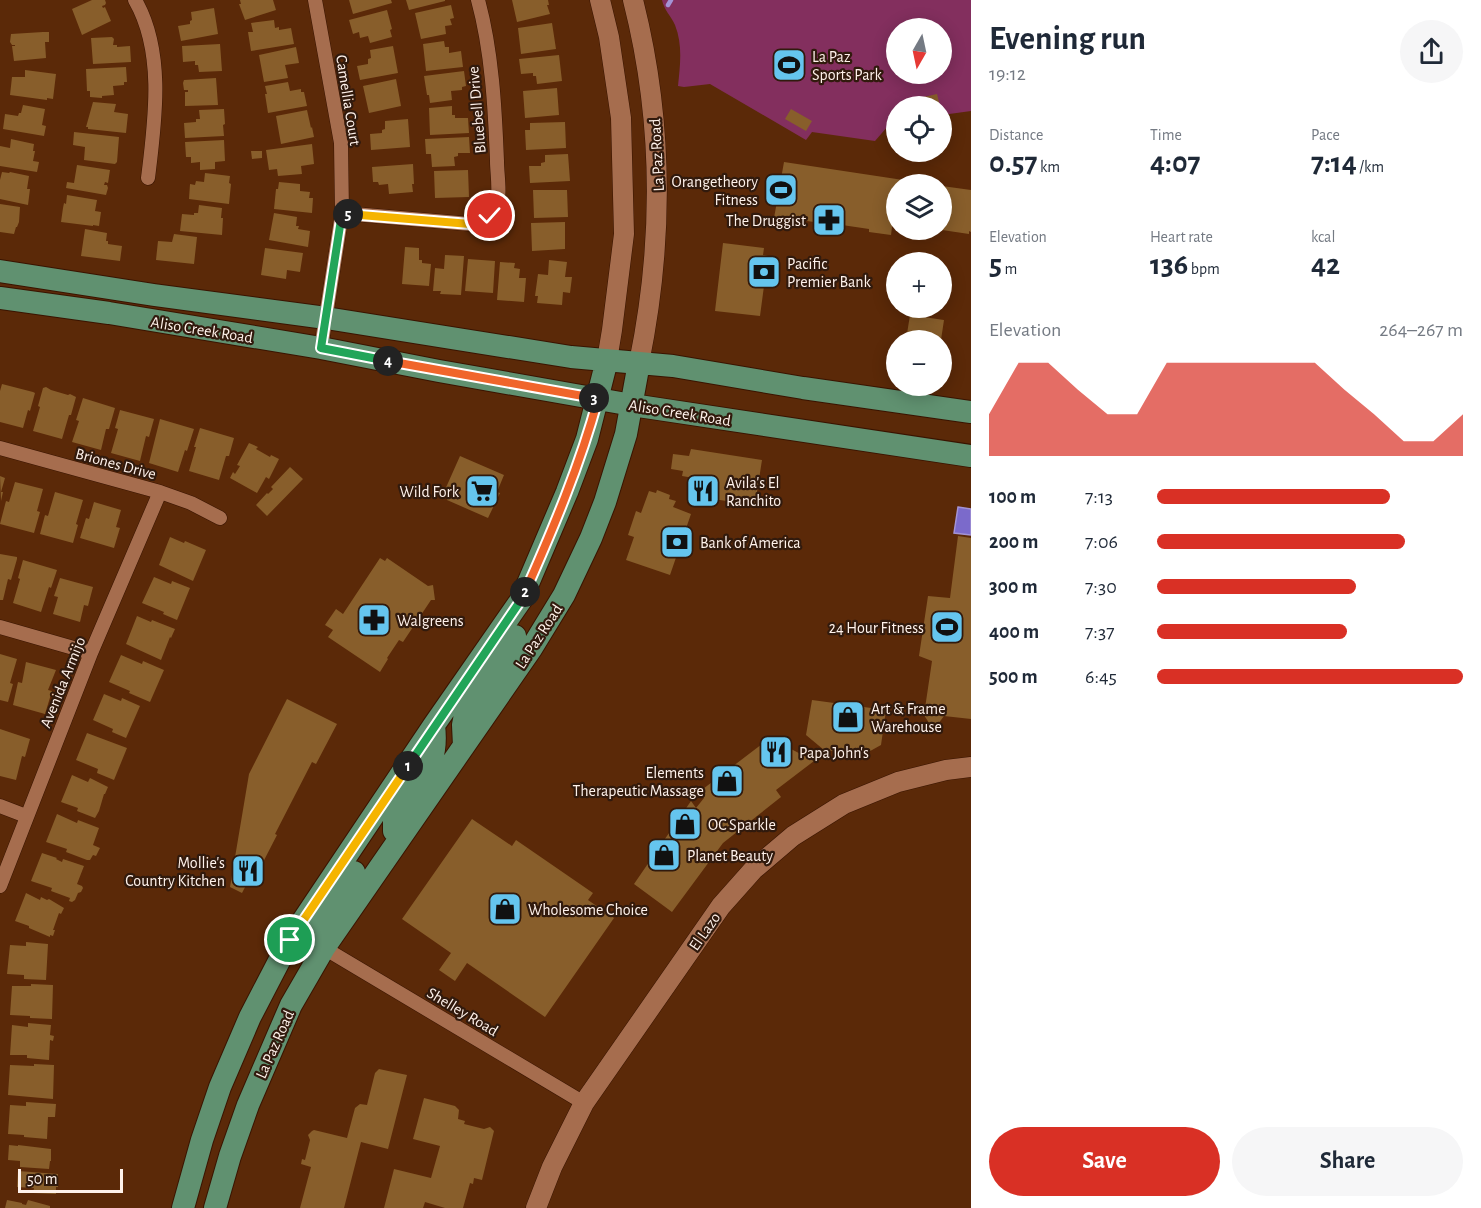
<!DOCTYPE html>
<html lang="en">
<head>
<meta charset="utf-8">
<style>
  :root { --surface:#fff; --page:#f6f6f7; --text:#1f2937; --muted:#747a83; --accent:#d93025 }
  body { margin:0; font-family:"Alegreya Sans",sans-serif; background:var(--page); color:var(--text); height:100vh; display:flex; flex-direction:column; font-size:22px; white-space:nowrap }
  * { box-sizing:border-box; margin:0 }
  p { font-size:20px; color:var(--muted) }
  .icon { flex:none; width:33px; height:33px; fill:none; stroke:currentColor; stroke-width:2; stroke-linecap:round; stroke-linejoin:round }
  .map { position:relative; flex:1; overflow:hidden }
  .panel { display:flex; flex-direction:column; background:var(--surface); width:510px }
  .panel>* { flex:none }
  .needle { width:39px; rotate:189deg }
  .buttons { position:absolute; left:886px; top:18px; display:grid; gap:12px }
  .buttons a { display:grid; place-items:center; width:66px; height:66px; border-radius:50%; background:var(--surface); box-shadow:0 3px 15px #0003; font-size:30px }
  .scale { position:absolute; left:18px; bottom:15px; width:105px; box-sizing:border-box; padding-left:6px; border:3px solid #fff2eb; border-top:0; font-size:16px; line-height:21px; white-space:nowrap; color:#fff2eb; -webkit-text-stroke:4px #311a0d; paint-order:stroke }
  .pin { position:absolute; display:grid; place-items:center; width:51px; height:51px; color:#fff; margin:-26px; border:3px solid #fff; border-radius:50%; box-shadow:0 2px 6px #0007 }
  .km { position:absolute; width:30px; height:30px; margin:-15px; border-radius:50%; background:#222; color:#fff; font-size:16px; line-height:30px; text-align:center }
  .round { display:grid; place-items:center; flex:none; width:63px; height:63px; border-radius:32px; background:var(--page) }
  .overview { display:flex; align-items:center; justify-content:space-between; height:102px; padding:0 18px }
  h1 { font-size:33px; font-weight:700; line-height:45px }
  .figures { display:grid; grid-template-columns:repeat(3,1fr); gap:9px; height:102px; padding:6px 18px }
  .figures div { display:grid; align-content:center }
  .figures b { font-size:30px; font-weight:700 }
  .figures small { font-size:16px; font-weight:400 }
  .figures p { font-size:16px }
  .chart { height:168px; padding:12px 18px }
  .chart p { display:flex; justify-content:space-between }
  .chart svg { width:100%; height:108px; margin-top:6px; fill:var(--accent); opacity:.7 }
  .action { display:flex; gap:12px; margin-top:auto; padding:12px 18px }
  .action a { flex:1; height:69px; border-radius:36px; background:var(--accent); color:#fff; font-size:24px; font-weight:700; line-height:69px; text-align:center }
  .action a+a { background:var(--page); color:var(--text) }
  ul { padding:0 18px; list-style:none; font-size:20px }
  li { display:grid; grid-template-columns:96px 72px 1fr; align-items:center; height:45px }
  li i { height:15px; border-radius:8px; background:var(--accent) }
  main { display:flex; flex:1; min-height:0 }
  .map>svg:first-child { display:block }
</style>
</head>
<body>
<main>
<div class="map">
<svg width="971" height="1208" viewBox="0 0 971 1208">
  <rect width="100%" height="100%" fill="#5b2908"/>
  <path fill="#832f5e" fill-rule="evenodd" d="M662,0H971V111L942,115V106H897V123L888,126L875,141L812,132L806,140L710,84L684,87L678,86C680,66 683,45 675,25C671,16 664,10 662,0ZM897,28H942V74H897Z"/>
  <path fill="#7b6acb" stroke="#a393d5" stroke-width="1.5" d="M958,507L971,509V535L954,533Z"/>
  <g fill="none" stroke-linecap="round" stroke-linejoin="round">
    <path stroke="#a393d5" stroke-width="4.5" d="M668,5L671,0"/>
  </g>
  <path fill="#885e2b" d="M92,0H105L106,3L105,5L102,6L103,8L105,7L111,21L82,35L72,9Z
    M240,0H273L276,10L245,20L239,4H241Z
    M349,0H391L392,3L353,14Z
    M406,0H445V1L409,10Z
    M512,0H548L549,5H547L550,14L517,22Z
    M451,5L454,18L450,19L452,25L445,26L446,34L421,39L415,13Z
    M214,8L218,34L181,41L178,26L190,24V21L192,20L191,12Z
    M387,10L392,29L390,30L392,37L370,43L368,36L360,38L359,32L353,34L349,20Z
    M274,20L275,28L279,27V30L291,28L294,44L251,51L248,32H253L251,23Z
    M552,23L556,49L521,54L518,28Z
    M43,32H49V42H45L46,58L14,61L12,46H15V45H12L10,42L11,34Z
    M112,37L114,39L113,45H117V47L130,46L131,62L93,64L91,38Z
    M444,41L445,47H449V53L461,51L463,67L426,71L423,44Z
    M220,44L222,71L199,72L198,65H195V61L183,62L182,46Z
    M393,46L398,73L360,80L357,66L368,64V59L371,58L370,50Z
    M296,47L299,63L285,65L288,78L264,82L259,55Z
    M559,55L562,81L537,84L536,76H533V73L521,74L519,59Z
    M126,67L127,82H124V85L113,86L114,95L102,96V98L90,97V91H87L86,69Z
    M25,70L56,74L53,99L47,98V100L10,95L12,77H25Z
    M464,71L466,86L462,87V90L451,91L452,100L430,103L429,95H427L424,76Z
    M216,78L218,105L185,106V92H188V90H184L183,83L184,80Z
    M396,79L401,106L369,113L363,86Z
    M288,82L290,91L301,89V92H304L307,106L268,113L265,94H267L265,86Z
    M557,88L559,115L525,118L523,91Z
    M937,94L940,106H921L919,98Z
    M93,102L116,104L114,112L128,114L126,133L88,129V127H86Z
    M23,105L45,109L42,125L46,126L44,136L3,129L5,114L18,116L19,113H21Z
    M452,106V115H455V118H468L469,133L430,135L429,108Z
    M224,109L225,124L223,125L224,136L185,138L184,123L196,122V119H200L199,110Z
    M791,109L812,121L806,131L785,119Z
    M307,110L311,128L312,127L314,137L281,144L276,116Z
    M408,119L410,147L371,150L370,134L382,133V130L385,129V121Z
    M565,122L566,148L526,150L525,130H530V123Z
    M74,132L119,137L117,162L115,164L84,160L85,147L73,145Z
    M469,137L470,153H458V156L454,157L455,166L432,167L431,154H426L425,139Z
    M11,139L34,144L33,151H35L33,161L39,162L37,172L0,166V146L10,148Z
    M224,140L225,161L215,162V169L200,170V162L191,163V157H186L185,142Z
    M312,144L314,164L301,166L302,174L278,176L277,169L269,170L266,150Z
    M251,151H262V158L252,159Z
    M568,154L570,181L530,183L529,166H541V163L545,162V155Z
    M784,162L923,183V184H897V220L893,219L891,235L869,232V229L842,225V226L793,219V220L774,218Z
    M413,164L414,184H412L413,192L389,194L388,184L379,185L378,182H373L372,167Z
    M77,165L110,170L108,183L105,182L104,185H107L108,188L106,195L66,188L67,182L74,183Z
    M468,170L469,197L435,198L434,171Z
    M2,172L9,173L10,172L29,176L27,189H30L28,205L0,199V180Z
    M205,173L230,176L229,183L231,184L229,204L189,199L190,184L195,185L196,181L204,182Z
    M279,182L300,184V191L310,192L309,198H313L312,213L274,209L276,189H278Z
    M942,186L971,190V232L969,231V234L942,230Z
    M533,190H567L568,217L534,218Z
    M67,195L97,200L95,211L101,212L99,226L93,225V226L61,222L63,208L64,203L66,204Z
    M0,204L20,207L19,222L17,227H16L14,234L0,232Z
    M199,205L222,208L221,218H223L222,235L180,231L182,214L194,215V213H198Z
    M274,213L297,217L296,226H299L298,229L310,231L308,247L269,240Z
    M565,222V249L532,251L531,223Z
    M85,229L107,233L106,241H108V244L122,246L120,261L81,256Z
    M174,234L197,237L194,264L156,260L158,241L172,242Z
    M723,243L764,248L763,255L768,256L760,316L715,311Z
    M405,247L419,248V260H422V263L431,264L429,286L402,284Z
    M265,248L303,253L300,272L287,270L286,279L261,275Z
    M445,255L464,256L461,295L440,294L441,291H433L435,268L444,269Z
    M468,259L495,261L493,293L465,291Z
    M549,260L567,262L565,277H572L570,293L563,292L562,305L537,303L538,296H535L538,274L548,275Z
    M500,262L515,263L514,268L520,269L519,278H526L524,302L497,300Z
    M910,315L944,320L941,340H906Z
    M2,384L33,392L35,393L30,411L28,410L23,428L0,422V391Z
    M46,387L51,390L68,395L70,394L76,397L71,415H69L62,439L33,431L40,407L38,406L43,388Z
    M83,398L115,408L109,429H106L101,450L72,442L79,421L76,420Z
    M120,410L154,419L149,437L146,436L140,461L111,453L118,429L115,428Z
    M160,419L194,429L187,451L185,450L178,472L149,463Z
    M200,428L234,438L229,456H226L219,480L189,471L196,447H194Z
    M249,443L258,447L256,449L270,457L271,455L279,459L269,479L266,477L257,493L230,478L233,472L235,474L240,466L237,465Z
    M691,449L762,460L755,505L691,496L694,478L682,476L683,471L671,469L673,454L689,456Z
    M460,456L504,475L497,492L500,493L488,518L447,500L449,495L444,492Z
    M290,467L303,479L267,516L256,505L267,493L268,494L273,489L271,487Z
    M0,476L5,478L1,492H3L1,501Z
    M15,482L43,489L37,511L40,512L34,533L0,524L6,501L9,502Z
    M657,490L670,495L669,499L676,501L673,507L691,514L670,575L626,560L634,537L628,535L636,511L641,513L649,491L656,493Z
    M55,492L83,500L76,524L78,525L73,543L40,534L45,515L48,516Z
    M94,502L121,510L116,527L120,528L114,548L80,538L86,518L89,519Z
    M958,536L971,538V719L944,716L938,724L929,723L924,715L932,661L919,656L928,596L950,598Z
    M170,537L184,543L185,541L206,550L193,581L159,565Z
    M0,554L17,557V559L11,580L8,579L3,600H0Z
    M380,558L385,561L387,558L428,586L433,585L435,600H431L403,642L399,640L387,658L388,659L380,672L328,637L333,630L325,625L336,609L343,614Z
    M23,560L57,570L51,588L49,587L41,612L13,603L20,579L18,578Z
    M154,577L171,584L172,581L190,588L177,620L163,614L164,612L142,603Z
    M60,578L93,587L88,606L84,605L80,622L53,614L58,597L54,596Z
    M137,616L151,622L152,620L175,629L171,638L170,637L161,660L126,644Z
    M0,654L17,659L10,683L13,684L8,702L0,700Z
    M121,655L142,664L143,661L164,670L150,702L129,693L130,691L109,682Z
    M26,662L56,670L48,690L52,691L45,714L13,705L18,682L22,683Z
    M104,694L121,701L122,698L140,706L126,738L112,732L113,729L93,720Z
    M287,699L337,724L316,764L312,762L275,834L277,835L259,870L255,868L242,893L230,887L249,774Z
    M812,700L886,710L881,745L863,755L824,750L806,735Z
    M0,729L30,739L25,757L22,756L16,780L0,776Z
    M87,733L127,748L114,780L97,773L98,769L76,760Z
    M770,738L814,761L776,790L781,797L723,843L672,912L634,884L691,801L696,808L704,798L699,792Z
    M72,775L88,782L90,778L108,787L105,794H104L99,811L95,818L77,811L78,808L61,802Z
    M57,814L77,823L78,820L99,828L93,845L100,848L96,856L93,855L90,860H87L66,852L67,849L46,842Z
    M472,819L512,846L516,840L593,893L588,900L614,918L545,1017L467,963L455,981L439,970L451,953L402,919Z
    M42,853L57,858L56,859L62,862L63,859L84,866L77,884L82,886L83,888L81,892L78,893L75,900L72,902L69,901L70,898L51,891L52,888L31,881Z
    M26,893L40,900L41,897L47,900L49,899L64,908L61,914L59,913L53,930H55L53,936L50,935V937L29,928V926L15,921Z
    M26,942L48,944L46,980L24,979V975L7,974L10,945L26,946Z
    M31,984L53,985L52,1019L30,1018V1016L10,1015L12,986H31Z
    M28,1023L51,1025L50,1035L54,1036L53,1041L50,1040L49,1060L27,1058V1055H10L12,1025L28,1027Z
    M34,1064L54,1065L53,1099L8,1095L10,1065L34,1066Z
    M379,1069L407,1075L388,1149L361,1142L344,1208H300L311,1167L301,1164L302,1159L305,1160L310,1140L308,1135L312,1131L314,1130L347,1138L355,1108L360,1104L367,1105L375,1073Z
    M424,1098L455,1106L459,1110L458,1119L465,1121L464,1124L484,1129L490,1127L494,1131L482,1180L474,1178L473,1184L470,1183L463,1208H445L425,1202L423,1208H384L394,1169L431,1178L440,1146L413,1139Z
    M26,1102L56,1104L55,1117H48L47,1139L24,1137V1135L8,1134L10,1105L26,1106Z
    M9,1145L18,1146V1145L51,1149V1161H50L49,1169L20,1167V1161L8,1160Z
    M18,1171L58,1174V1187H56V1194L33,1193L34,1188L17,1187Z
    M7,1200L22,1203V1204L26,1205L28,1200L50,1206V1208H5Z"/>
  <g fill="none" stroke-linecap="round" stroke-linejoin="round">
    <defs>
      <path id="street" d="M135,0C165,52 155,121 148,178
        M315,0L341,143L342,213L321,348
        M342,213L470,224C480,222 492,218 496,207C501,194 497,175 497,161C495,109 492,51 478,0
        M0,448L160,492L191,503L220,518
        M0,627L91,653
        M0,806L26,816
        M0,886L91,653L160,492
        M324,948L584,1103"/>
      <path id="secondary" d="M600,0L609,37L621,118L624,234L612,330L607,360
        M633,0C664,122 664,241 639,363
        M536,1208L552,1167L584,1103L721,906L753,870L793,836L844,804L898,782L946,770L971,767"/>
      <path id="primary" d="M0,271L154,295L326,318L571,357L673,366L803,388L971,412
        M0,298L109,313L321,348L439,371L632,405L971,456
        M464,746L463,725L466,710L515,636
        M394,831V820L429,767C435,753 436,741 434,726
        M321,949L324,948L319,937L323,921L354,872
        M183,1208L202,1140L220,1087L250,1017L290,940L434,725L521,600L567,492L587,439L607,360
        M215,1208L230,1156L248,1105L291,1005L324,948L531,649L564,595L591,538L605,502L626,434L639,363"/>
    </defs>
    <use href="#street" stroke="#391400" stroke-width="15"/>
    <use href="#secondary" stroke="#391400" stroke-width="21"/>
    <use href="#primary" stroke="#391400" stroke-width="24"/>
    <use href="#street" stroke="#a66d4e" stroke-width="14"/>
    <use href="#secondary" stroke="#a66d4e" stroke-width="20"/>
    <use href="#primary" stroke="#609170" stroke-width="22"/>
  </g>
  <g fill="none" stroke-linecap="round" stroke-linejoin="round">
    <defs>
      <path id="split-1" d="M290,940L408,766"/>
      <path id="split-2" d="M408,766L521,600L525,592"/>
      <path id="split-3" d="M525,592C553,529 580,465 598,399L594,398"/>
      <path id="split-4" d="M388,361L594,398"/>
      <path id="split-5" d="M348,214L342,213L321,348L388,361"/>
      <path id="split-6" d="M348,214L470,224L481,222L490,216"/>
    </defs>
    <use href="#split-1" stroke="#fff" stroke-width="12"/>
    <use href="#split-2" stroke="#fff" stroke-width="12"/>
    <use href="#split-3" stroke="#fff" stroke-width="12"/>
    <use href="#split-4" stroke="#fff" stroke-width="12"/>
    <use href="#split-5" stroke="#fff" stroke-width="12"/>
    <use href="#split-6" stroke="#fff" stroke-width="12"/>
    <use href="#split-1" stroke="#f5b400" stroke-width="8"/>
    <use href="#split-2" stroke="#22a559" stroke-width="8"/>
    <use href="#split-3" stroke="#f0652b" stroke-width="8"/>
    <use href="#split-4" stroke="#f0652b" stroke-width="8"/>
    <use href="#split-5" stroke="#22a559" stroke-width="8"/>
    <use href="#split-6" stroke="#f5b400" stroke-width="8"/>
  </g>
  <defs>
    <symbol id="stadium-square" viewBox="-11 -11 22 22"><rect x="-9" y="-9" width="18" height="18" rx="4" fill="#65c5ee" stroke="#311a0d"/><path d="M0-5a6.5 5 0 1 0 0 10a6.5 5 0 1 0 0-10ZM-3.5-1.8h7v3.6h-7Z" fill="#111"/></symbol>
    <symbol id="pharmacy-square" viewBox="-11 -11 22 22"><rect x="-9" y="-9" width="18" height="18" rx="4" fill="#65c5ee" stroke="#311a0d"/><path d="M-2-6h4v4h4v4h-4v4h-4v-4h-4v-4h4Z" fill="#111"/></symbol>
    <symbol id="bank-square" viewBox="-11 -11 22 22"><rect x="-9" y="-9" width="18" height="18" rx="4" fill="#65c5ee" stroke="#311a0d"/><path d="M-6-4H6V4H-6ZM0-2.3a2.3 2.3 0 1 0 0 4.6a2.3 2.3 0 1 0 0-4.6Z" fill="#111"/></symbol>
    <symbol id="supermarket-square" viewBox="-11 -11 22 22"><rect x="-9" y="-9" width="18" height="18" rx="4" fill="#65c5ee" stroke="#311a0d"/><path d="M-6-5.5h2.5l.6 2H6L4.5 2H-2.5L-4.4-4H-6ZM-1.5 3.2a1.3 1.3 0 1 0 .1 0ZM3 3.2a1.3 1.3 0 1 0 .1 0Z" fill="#111"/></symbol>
    <symbol id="restaurant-square" viewBox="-11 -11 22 22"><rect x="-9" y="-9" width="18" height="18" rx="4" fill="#65c5ee" stroke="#311a0d"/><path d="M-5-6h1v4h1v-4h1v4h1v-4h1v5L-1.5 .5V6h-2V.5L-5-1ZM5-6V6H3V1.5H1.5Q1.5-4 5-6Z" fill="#111"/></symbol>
    <symbol id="shop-square" viewBox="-11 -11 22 22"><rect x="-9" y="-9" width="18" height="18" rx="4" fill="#65c5ee" stroke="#311a0d"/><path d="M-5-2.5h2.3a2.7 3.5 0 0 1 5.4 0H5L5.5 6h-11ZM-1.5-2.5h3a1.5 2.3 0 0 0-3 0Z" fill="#111"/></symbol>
  </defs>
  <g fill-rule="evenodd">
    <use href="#stadium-square" x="770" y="46" width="38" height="38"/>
    <use href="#stadium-square" x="762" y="171" width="38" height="38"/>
    <use href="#pharmacy-square" x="810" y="201" width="38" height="38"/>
    <use href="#bank-square" x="745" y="253" width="38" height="38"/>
    <use href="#supermarket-square" x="463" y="472" width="38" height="38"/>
    <use href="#restaurant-square" x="684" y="472" width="38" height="38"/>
    <use href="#bank-square" x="658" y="523" width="38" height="38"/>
    <use href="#pharmacy-square" x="355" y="601" width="38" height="38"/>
    <use href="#stadium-square" x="928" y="608" width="38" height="38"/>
    <use href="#shop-square" x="829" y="698" width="38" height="38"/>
    <use href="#restaurant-square" x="757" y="733" width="38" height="38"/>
    <use href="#shop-square" x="708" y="762" width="38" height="38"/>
    <use href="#shop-square" x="666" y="805" width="38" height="38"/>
    <use href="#shop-square" x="645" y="836" width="38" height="38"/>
    <use href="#restaurant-square" x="229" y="852" width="38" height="38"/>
    <use href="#shop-square" x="486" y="890" width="38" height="38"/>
  </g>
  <g text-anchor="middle" stroke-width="4.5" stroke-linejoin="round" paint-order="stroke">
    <g font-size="16" fill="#fff2eb" stroke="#311a0d" text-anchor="start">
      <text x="812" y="62">La Paz<tspan x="812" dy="18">Sports Park</tspan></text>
      <text x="758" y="187" text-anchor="end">Orangetheory<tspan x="758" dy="18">Fitness</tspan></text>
      <text x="806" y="226" text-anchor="end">The Druggist</text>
      <text x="787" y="269">Pacific<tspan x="787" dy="18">Premier Bank</tspan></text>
      <text x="726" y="488">Avila's El<tspan x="726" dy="18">Ranchito</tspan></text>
      <text x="459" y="497" text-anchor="end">Wild Fork</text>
      <text x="700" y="548">Bank of America</text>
      <text x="397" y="626">Walgreens</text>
      <text x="924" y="633" text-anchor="end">24 Hour Fitness</text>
      <text x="871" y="714">Art &amp; Frame<tspan x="871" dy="18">Warehouse</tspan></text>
      <text x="799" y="758">Papa John's</text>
      <text x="704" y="778" text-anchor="end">Elements<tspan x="704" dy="18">Therapeutic Massage</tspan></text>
      <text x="708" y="830">OC Sparkle</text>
      <text x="687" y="861">Planet Beauty</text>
      <text x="225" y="868" text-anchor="end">Mollie's<tspan x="225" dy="18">Country Kitchen</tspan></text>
      <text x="528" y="915">Wholesome Choice</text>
    </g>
    <g font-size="16" fill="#fff2eb" stroke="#311a0d">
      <text transform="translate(349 100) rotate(81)" y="6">Camellia Court</text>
      <text transform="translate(476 110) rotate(-95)" y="6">Bluebell Drive</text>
      <text transform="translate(656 155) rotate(-93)" y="6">La Paz Road</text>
      <text transform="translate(202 329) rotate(9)" y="6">Aliso Creek Road</text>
      <text transform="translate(680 412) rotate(9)" y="6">Aliso Creek Road</text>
      <text transform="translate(116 463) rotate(15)" y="6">Briones Drive</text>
      <text transform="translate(538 636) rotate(-57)" y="6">La Paz Road</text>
      <text transform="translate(62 682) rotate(-68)" y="6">Avenida Armijo</text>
      <text transform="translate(704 931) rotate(-55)" y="6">El Lazo</text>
      <text transform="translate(463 1011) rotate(31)" y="6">Shelley Road</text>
      <text transform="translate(274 1044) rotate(-66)" y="6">La Paz Road</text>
    </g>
  </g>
</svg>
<div class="buttons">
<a><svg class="needle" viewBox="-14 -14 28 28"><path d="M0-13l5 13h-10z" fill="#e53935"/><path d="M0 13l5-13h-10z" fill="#747a83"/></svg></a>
<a><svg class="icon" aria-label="locate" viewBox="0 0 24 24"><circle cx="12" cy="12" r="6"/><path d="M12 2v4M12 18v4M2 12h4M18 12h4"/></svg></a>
<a><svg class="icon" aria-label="layers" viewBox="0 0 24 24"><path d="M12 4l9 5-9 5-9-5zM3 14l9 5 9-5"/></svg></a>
<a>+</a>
<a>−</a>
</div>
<div class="scale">50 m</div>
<div class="pin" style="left:290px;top:940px;background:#1e9e55"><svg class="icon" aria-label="arrive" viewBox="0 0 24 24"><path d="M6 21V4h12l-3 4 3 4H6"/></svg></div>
<div class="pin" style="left:490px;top:216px;background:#d93025"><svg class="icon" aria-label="check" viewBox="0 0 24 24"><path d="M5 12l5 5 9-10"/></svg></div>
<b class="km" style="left:408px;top:766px">1</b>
<b class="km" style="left:525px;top:592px">2</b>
<b class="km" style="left:594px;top:398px">3</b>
<b class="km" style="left:388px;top:361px">4</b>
<b class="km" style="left:348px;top:214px">5</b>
</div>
<section class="panel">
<div class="overview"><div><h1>Evening run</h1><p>19:12</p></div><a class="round"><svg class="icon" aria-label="share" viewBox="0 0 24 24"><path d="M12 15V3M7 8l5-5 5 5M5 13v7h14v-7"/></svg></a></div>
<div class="figures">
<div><p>Distance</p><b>0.57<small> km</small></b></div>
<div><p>Time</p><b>4:07</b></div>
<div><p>Pace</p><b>7:14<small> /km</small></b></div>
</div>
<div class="figures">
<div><p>Elevation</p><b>5<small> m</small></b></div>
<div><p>Heart rate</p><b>136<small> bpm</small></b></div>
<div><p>kcal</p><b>42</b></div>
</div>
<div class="chart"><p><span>Elevation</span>264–267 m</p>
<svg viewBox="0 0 160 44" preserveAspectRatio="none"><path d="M0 44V27L10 6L20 6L30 17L40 27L50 27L60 6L70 6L80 6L90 6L100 6L110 6L120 17L130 27L140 38L150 38L160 27V44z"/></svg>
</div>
<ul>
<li><b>100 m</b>7:13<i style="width:76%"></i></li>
<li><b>200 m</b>7:06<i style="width:81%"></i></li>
<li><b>300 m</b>7:30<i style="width:65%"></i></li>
<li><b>400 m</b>7:37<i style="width:62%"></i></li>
<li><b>500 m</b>6:45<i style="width:100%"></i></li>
</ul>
<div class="action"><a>Save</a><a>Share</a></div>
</section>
</main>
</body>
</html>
